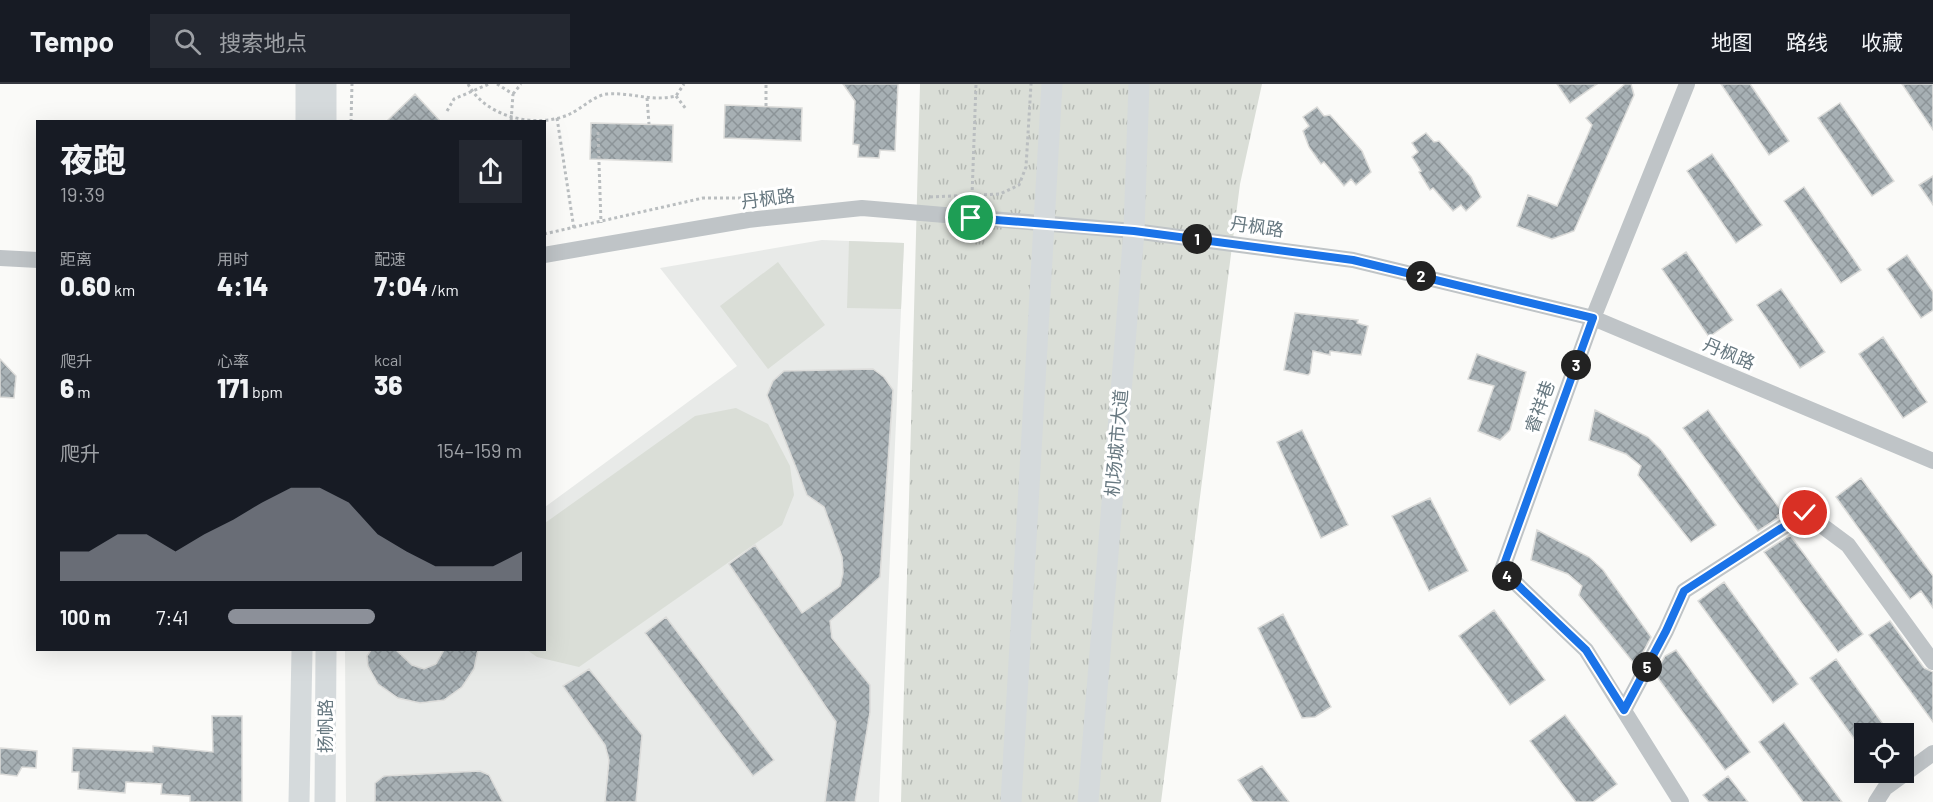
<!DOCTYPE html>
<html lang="zh">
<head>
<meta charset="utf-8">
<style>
  :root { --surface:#171b24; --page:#242831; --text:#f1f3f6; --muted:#9ea1a6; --line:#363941; --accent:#8c9099 }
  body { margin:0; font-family:Barlow,"Noto Sans SC",sans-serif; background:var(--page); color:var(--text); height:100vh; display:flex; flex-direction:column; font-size:22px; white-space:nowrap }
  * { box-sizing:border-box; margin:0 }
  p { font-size:20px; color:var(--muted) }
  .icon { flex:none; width:33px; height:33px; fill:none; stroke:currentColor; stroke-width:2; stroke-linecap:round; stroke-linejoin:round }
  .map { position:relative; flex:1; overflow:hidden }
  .details { position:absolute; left:36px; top:36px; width:510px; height:531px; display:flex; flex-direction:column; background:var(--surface); border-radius:0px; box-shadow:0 6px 24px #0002 }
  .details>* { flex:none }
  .controls { position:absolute; left:1854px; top:639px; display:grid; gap:12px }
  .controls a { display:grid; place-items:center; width:60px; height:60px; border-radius:0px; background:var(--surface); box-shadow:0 6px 24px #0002; font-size:30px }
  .pin { position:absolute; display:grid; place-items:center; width:51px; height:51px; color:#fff; margin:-26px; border:3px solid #fff; border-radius:50%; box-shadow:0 2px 6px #0007 }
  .km { position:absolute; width:30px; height:30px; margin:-15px; border-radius:50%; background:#222; color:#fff; font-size:16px; line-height:30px; text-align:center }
  .round { display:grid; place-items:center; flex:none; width:63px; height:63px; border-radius:0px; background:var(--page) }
  .head { display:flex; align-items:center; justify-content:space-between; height:102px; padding:0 24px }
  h1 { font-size:33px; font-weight:800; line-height:45px }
  .stats { display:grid; grid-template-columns:repeat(3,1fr); gap:9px; height:102px; padding:6px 24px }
  .stats div { display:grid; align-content:center }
  .stats b { font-size:26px; font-weight:800 }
  .stats small { font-size:16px; font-weight:400 }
  .stats p { font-size:16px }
  .chart { height:168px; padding:12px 24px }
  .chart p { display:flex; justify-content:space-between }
  .chart svg { width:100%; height:108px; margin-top:6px; fill:var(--accent); opacity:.7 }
  ul { padding:0 24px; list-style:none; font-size:20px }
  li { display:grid; grid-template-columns:96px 72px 1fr; align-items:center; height:45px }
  li i { height:15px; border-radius:8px; background:var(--accent) }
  header { display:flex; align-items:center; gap:36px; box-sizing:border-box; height:84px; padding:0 30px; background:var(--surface); border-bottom:2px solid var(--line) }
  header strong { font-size:28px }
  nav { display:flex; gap:33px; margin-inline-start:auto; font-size:21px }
  .search { width:420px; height:54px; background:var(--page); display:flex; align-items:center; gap:15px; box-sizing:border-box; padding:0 21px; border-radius:0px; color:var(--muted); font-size:22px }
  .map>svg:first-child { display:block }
</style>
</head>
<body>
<header>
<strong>Tempo</strong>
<div class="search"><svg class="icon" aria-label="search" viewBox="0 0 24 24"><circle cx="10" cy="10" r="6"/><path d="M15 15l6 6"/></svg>搜索地点</div>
<nav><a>地图</a><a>路线</a><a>收藏</a></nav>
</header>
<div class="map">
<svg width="1933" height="718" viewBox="0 0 1933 718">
  <defs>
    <pattern id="grass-tufts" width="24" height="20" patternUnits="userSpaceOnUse" patternTransform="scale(1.5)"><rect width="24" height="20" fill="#daded7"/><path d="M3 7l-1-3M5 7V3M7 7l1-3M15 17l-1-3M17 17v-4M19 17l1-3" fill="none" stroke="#b5b9b4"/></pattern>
    <pattern id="building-cross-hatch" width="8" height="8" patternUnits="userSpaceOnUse" patternTransform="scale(1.5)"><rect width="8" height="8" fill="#a7b0b4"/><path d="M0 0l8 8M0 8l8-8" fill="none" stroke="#8c9498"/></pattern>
  </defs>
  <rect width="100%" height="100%" fill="#fafaf8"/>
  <path fill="#e8eae8" d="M822,156L904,159L879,718H346L345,566H544L545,423L737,282L660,184Z"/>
  <path fill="url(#grass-tufts)" d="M920,0H1262L1240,100L1161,718H901Z"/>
  <path fill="#daded7" d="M849,157L904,159L901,225L847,224Z
    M778,178L825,241L768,285L720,222Z
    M736,324L768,340L790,382L794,411L782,441L579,583L537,573L527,566H544L545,439L695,332Z"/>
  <path fill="url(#building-cross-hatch)" stroke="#dcdcda" stroke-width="1.5" d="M843,0H898L895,67L880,66L879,74L858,73L859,61L853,60L855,17Z
    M1557,0H1597L1570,19Z
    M1625,0H1631L1634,11L1574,147L1552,155L1517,142L1528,111L1557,122L1592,41L1586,34Z
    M1721,0H1750L1789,57L1769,71Z
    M1902,0H1933V46Z
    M415,10L441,38H386Z
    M1840,19L1894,97L1872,112L1818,34Z
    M725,21L802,24L801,57L724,54Z
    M1317,23L1324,32L1330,31L1362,67L1371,88L1356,101L1351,95L1344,102L1324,78L1321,80L1309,63L1303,47L1309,42L1303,33Z
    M591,39L673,41L672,78L590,75Z
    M1426,49L1434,58L1439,57L1471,93L1481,113L1466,127L1461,121L1453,127L1433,104L1430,106L1419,88L1421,87L1412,73L1418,68L1412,59Z
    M1712,70L1762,141L1736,159L1687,87Z
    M1933,92V121L1919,101Z
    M1804,103L1861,186L1841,199L1784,117Z
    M1686,168L1733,236L1709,253L1662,185Z
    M1907,171L1933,208V226L1921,234L1887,185Z
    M1781,205L1825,268L1800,284L1757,221Z
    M1295,229L1358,236L1357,239L1368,242L1361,271L1330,267V271L1313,267L1310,289L1308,291L1284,286Z
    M1883,253L1927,318L1903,334L1859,270Z
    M1477,270L1526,288L1510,346L1500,356L1478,347L1494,302L1468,295Z
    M0,275L16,292L14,314L0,313Z
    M873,285L884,293L893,306L880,493L830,537L832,554L870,601V628L855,718H825L836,638L729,480L755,461L802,529L840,502L843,489L842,473L824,423L807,411L767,311L773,297L784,287Z
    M1595,326L1648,353L1661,366L1716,441L1691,458L1638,391L1641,382L1626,370L1589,356Z
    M1708,326L1782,428L1777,432L1778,434L1758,447L1683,344Z
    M1302,346L1348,441L1321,454L1277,358Z
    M1861,394L1933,492V524L1921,507L1910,515L1836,413Z
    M1430,414L1468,487L1429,507L1392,432Z
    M1537,446L1589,473L1603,486L1651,553L1641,572L1633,578L1579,511L1582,502L1568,490L1531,476Z
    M1790,451L1863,550L1838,568L1764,468Z
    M1724,498L1798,600L1773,619L1698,517Z
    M1494,526L1545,596L1510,621L1459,552Z
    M1283,530L1331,623L1315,633L1302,634L1258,544Z
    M666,533L774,676L753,692L645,549Z
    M1890,537L1924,584L1933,588V638L1869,551Z
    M371,566H396L412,581L424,585L436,580L444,566H478L474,585L462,603L444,616L420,619L398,614L378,600L368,582L367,572Z
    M1676,566L1750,668L1725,686L1655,590L1665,572Z
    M1836,575L1890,650H1864V668L1810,594Z
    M589,585L642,651L636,718H605L609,676L605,661L563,602Z
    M1565,631L1617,700L1593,718H1576L1530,657Z
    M212,632H242V718H190V712L161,710L162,700L126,698L125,709L78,705L79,688H72L73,664L153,668V662L213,668Z
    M1784,639L1842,718H1803L1759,658Z
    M0,664L37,667L36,684L22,683L17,692L0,690Z
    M1262,682L1289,718H1253L1238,696Z
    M480,687L489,691L503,718H375V699L384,692Z
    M1728,692L1748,718H1709L1703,711Z"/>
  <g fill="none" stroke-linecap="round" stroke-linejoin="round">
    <path stroke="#babec0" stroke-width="3" stroke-dasharray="3 3" stroke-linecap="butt" d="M468,0C486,34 537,45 570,30C581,25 595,11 607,10C633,8 649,18 676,12L684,0
      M497,0L513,10L511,38
      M513,10L521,0
      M676,12L686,25
      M647,14L649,40
      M766,22V0
      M447,27L454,15L489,0
      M557,34L574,145
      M351,38L352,0
      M598,48L601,139
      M972,112L976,0
      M930,113L1000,110L1019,101L1026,83L1031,0
      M544,150L703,114H798"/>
    <path stroke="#bfc4c7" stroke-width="16" d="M544,171L748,136L862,124L1134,147L1353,176L1593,234L1933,377
      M0,174L38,176
      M1624,626L1666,547L1684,507L1805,429L1848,461L1933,578
      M1681,718L1586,566L1502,486L1593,234L1687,0
      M1876,718L1885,704L1933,669"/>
    <path stroke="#d5dadc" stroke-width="21" d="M326,0V38
      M306,38V0
      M299,718L302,566
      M325,718L326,566
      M1011,718L1052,0
      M1088,718L1134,147L1139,0"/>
  </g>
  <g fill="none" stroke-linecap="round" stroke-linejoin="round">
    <defs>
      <path id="route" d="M971,134L1134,147L1353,176L1593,234L1502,486L1586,566L1624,626L1666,547L1684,507L1805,429"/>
    </defs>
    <use href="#route" stroke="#fff" stroke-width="12"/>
    <use href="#route" stroke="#1a73e8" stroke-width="8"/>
  </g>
  <g text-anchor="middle" stroke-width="6" stroke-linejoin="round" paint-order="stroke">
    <g font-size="18" fill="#677880" stroke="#fff">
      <text transform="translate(768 115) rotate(-7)" y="6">丹枫路</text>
      <text transform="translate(1257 143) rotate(8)" y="6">丹枫路</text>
      <text transform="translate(1729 270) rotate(23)" y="6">丹枫路</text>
      <text transform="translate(1540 323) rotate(-70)" y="6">睿祥巷</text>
      <text transform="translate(1117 359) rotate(-85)" y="6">机场城市大道</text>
      <text transform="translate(326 642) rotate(-90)" y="6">扬帆路</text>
    </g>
  </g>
</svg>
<div class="controls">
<a><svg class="icon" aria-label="locate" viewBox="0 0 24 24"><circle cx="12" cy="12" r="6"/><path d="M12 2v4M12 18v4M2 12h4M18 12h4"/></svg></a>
</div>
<div class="pin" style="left:971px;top:134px;background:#1e9e55"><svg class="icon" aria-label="arrive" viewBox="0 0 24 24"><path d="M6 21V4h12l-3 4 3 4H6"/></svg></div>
<div class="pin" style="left:1805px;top:429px;background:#d93025"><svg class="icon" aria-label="check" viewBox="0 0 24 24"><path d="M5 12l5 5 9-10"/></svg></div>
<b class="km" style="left:1197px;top:155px">1</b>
<b class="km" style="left:1421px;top:192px">2</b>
<b class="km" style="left:1576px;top:281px">3</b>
<b class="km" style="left:1507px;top:492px">4</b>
<b class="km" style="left:1647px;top:583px">5</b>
<section class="details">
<div class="head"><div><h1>夜跑</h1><p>19:39</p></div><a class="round"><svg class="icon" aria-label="share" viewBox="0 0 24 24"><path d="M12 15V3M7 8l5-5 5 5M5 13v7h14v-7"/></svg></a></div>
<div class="stats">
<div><p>距离</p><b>0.60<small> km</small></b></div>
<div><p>用时</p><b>4:14</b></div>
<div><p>配速</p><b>7:04<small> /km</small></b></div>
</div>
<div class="stats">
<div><p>爬升</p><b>6<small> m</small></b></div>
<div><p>心率</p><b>171<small> bpm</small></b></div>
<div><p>kcal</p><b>36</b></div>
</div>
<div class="chart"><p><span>爬升</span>154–159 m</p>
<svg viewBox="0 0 160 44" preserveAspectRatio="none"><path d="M0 44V32L10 32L20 25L30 25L40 32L50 25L60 19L70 12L80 6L90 6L100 12L110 25L120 32L130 38L140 38L150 38L160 32V44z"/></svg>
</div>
<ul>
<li><b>100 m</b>7:41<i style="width:50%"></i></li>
</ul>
</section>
</div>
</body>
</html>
